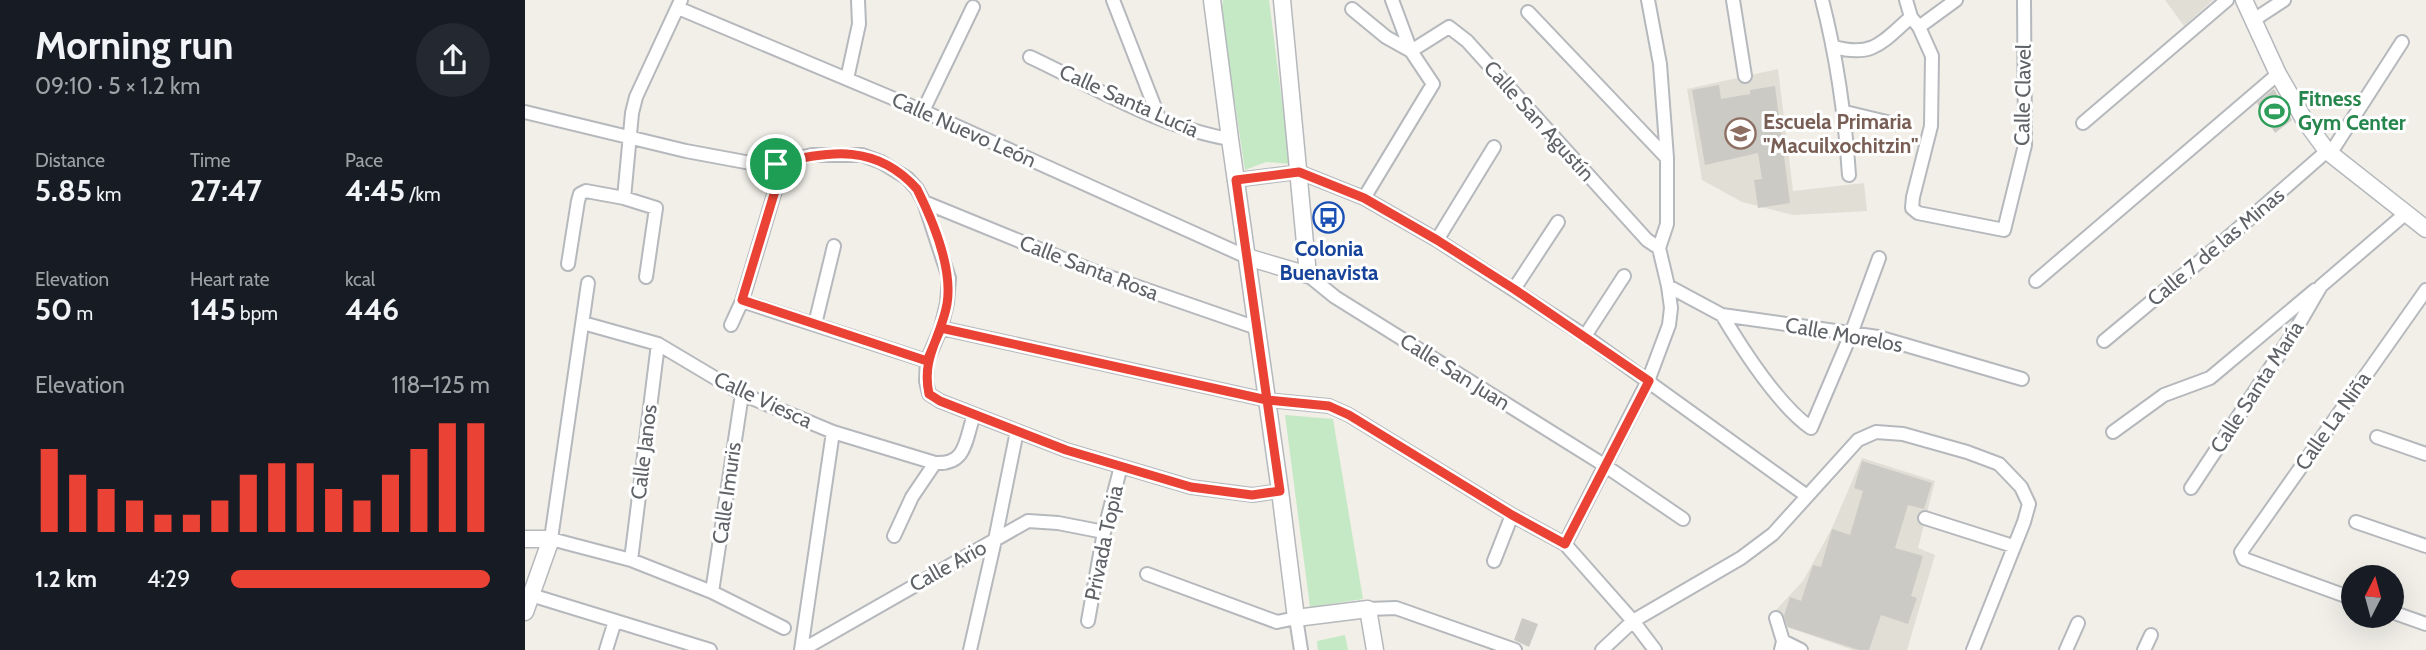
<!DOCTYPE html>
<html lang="en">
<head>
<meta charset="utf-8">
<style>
  :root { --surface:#171b24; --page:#242831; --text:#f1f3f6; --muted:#9ea1a6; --accent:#ea4335 }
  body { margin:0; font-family:Cabin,sans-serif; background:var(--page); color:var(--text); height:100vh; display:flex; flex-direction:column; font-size:26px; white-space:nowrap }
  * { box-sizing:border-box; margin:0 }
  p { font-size:23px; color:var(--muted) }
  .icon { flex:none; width:38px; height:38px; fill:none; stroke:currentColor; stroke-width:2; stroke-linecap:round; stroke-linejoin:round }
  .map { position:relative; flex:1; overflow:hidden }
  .panel { display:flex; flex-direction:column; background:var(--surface); width:525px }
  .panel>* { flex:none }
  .needle { width:46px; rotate:6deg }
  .buttons { position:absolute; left:1816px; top:565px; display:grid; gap:14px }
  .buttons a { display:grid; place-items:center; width:63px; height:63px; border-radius:50%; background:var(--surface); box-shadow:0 7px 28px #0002; font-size:35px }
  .pin { position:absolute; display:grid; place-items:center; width:60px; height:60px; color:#fff; margin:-30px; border:4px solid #fff; border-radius:50%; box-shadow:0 2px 7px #0007 }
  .round { display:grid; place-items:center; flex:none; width:74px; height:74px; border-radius:37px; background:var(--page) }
  .summary { display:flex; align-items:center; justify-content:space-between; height:119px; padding:0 35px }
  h1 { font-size:38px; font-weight:700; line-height:52px }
  .figures { display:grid; grid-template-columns:repeat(3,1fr); gap:10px; height:119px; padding:7px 35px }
  .figures div { display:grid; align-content:center }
  .figures b { font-size:30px; font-weight:700 }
  .figures small { font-size:19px; font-weight:400 }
  .figures p { font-size:19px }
  .chart { height:196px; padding:14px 35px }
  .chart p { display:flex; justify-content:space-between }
  .chart svg { width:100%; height:126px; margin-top:7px; stroke:var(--accent); stroke-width:6 }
  ul { padding:0 35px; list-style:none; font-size:23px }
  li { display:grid; grid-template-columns:112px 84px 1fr; align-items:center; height:52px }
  li i { height:18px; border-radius:9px; background:var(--accent) }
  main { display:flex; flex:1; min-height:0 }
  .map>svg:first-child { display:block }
</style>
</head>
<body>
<main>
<section class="panel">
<div class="summary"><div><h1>Morning run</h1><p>09:10 · 5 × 1.2 km</p></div><a class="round"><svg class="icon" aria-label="share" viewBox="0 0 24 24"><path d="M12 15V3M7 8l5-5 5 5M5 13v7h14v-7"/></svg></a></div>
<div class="figures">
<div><p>Distance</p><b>5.85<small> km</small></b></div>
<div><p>Time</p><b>27:47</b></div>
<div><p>Pace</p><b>4:45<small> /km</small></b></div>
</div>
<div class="figures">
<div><p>Elevation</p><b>50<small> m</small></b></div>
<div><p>Heart rate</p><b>145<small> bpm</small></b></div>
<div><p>kcal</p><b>446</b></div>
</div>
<div class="chart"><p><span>Elevation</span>118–125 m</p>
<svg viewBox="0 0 160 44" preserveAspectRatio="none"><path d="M5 44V15M15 44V24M25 44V29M35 44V33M45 44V38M55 44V38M65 44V33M75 44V24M85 44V20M95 44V20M105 44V29M115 44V33M125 44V24M135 44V15M145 44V6M155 44V6"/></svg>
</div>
<ul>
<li><b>1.2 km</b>4:29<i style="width:100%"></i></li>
</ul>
</section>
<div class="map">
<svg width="1901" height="650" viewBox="0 0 1901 650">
  <rect width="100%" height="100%" fill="#f1efe8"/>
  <path fill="#e1ded6" d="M1640,0H1688L1659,26Z
    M1253,69L1268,191L1339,183L1342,211L1268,215L1217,202L1177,180L1162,89Z
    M1337,458L1410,481L1393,548L1410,555L1382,650H1328L1256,625L1251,610L1278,581L1307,528Z"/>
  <path fill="#c5e8c5" d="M698,0H744L765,164L741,162L720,170L696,12Z
    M760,415L808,419L838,599L785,607Z
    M820,635L823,650H793L792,641Z"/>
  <path fill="#cccac5" d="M1194,85L1196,99L1225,94V90L1250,86L1265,203L1233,208L1229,180L1237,179L1233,153L1180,165L1167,90Z
    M1749,89L1767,120L1750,133L1732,103Z
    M1337,461L1407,483L1399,509L1383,505L1370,548L1398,556L1386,596L1392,598L1383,624L1356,615L1344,650H1334L1263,627L1259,616L1265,597L1276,601L1288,565L1296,567L1307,529L1325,535L1338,491L1329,488Z
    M997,618L1013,624L1004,647L989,640Z"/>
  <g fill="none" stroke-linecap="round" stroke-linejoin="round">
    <defs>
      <path id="minor" d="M588,0L634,118
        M867,0L886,51
        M1208,0L1220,76
        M1297,0C1312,58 1320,115 1324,175
        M1381,0L1386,17L1394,27L1407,56L1406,126L1388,197L1387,208L1393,213L1479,230L1500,145L1499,0
        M153,8L398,111L722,257
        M827,9L861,37L886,51L908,84L839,198
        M1003,12L1142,158
        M1730,19L1759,0
        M1394,27L1431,0
        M1309,47C1349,58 1358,41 1386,17
        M886,51L924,27L942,41L1122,240L1134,248
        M505,57C567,86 637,128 705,139
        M322,79L334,24L333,0
        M398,111L448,7
        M0,112L161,151L231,164H251L287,155H337L356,162L382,178L392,189L399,202L424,278L422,303L416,328L402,361L401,381L404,394L415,401L541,450L666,487L728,495L755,491
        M1320,112L1370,124
        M1558,123L1702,0
        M1805,154L1877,42
        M251,164L253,181L217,301L402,361
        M711,180L774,172L839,198L912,240L1060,336L1282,496
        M99,198L107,113L111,97L156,0
        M399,202L573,273L732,328
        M912,240L969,147
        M43,264L53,201L55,194L61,191L99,198L131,208L121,277
        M783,275L810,297L1079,465L1158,519
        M1511,281L1753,74
        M63,283L26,539L106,560L187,592L259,628
        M1143,286L1197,315L1353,337L1497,379
        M989,289L1033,222
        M1197,315C1218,350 1253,405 1286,428L1326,334L1354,258
        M58,323L133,344L217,394L308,432L410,463C442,465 440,440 449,415
        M290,324L309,246
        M206,325L217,301
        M416,328L742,400L804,406L824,415L987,515L1040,544L1108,621L1130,650
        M1060,336L1099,276
        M1579,341L1692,247L1802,151
        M1588,432L1639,395L1685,378L1790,290
        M1852,437L1901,454
        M1666,488L1771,329L1796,286L1880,214
        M1400,518L1488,546
        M1831,522L1901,546
        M369,536L387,497L410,463
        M1040,544L1123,381L1144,325L1146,308L1143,286L1134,248L1142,224V158L1135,64L1123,0
        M106,560L133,344
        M969,561L987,515
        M622,574L752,622L771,618L776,650
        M187,592L217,394
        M6,595L185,650
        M1829,599L1719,559L1716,552L1901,290
        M843,609L871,608L990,650
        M1867,612L1901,624
        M1251,618L1258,641L1256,650
        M563,621L579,532L596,466
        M1258,641L1276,650
        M81,650L90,621
        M276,650L308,432
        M277,650L503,521L533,523L579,532
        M445,650L470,540L492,431
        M1077,650L1108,621L1216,558L1248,534L1333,440L1351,432L1378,434L1442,452L1474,464L1496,487L1504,504L1499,522L1448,650
        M1541,650L1553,623
        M1619,650L1626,635"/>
      <path id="tertiary" d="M687,0L705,139L755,491L771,618L843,609L850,650
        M1719,0L1753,74L1780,121L1802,151L1901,229
        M722,257L783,275L757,0
        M0,539H26L0,612"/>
    </defs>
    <use href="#minor" stroke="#b5b8bc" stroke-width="16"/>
    <use href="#tertiary" stroke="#b5b8bc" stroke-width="19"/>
    <use href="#minor" stroke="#fff" stroke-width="12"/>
    <use href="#tertiary" stroke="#fff" stroke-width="16"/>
  </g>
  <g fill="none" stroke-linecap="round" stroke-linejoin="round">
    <defs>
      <path id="route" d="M251,164C305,150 352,144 392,189C408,221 428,268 422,304C416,338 396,357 404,394L415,401L541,450L666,487L727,495L755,491L742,400L804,406L824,415L987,515L1040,544L1124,381L989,289L912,240L839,198L774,172L711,180L742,400L416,328L402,361L217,300L253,181L251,164"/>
    </defs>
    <use href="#route" stroke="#fff" stroke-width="14"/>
    <use href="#route" stroke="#ea4335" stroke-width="9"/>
  </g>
  <defs>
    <symbol id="stadium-ring" viewBox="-11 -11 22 22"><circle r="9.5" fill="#fff" stroke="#2e9e5b" stroke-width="1.5"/><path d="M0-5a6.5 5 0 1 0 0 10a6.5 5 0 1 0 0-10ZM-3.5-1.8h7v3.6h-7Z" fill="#2e9e5b"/></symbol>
    <symbol id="school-ring" viewBox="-11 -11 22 22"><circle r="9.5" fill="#fff" stroke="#8d6e63" stroke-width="1.5"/><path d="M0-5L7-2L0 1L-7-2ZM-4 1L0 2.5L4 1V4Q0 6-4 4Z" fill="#8d6e63"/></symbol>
    <symbol id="bus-ring" viewBox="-11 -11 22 22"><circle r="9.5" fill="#fff" stroke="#1a4fb4" stroke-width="1.5"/><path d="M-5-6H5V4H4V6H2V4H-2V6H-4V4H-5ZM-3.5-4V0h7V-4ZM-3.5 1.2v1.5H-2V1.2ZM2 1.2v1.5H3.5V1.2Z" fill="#1a4fb4"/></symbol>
  </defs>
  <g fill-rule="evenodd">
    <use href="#stadium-ring" x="1732" y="94" width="35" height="35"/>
    <use href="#school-ring" x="1198" y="116" width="35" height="35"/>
    <use href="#bus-ring" x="786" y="200" width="35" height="35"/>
  </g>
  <g text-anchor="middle" stroke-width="6" stroke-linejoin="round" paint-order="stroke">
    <g font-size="21" fill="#5f6368" stroke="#fff">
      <text transform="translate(1498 95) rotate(-89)" y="7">Calle Clavel</text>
      <text transform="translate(604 101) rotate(24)" y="7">Calle Santa Lucía</text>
      <text transform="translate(1014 121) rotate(48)" y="7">Calle San Agustín</text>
      <text transform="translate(439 130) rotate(24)" y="7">Calle Nuevo León</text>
      <text transform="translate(1691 247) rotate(-40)" y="7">Calle 7 de las Minas</text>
      <text transform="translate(564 268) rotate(21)" y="7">Calle Santa Rosa</text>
      <text transform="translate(1319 335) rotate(10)" y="7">Calle Morelos</text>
      <text transform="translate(930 372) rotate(32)" y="7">Calle San Juan</text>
      <text transform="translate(1732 387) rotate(-57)" y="7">Calle Santa María</text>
      <text transform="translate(238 400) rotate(25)" y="7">Calle Viesca</text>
      <text transform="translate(1808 421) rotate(-55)" y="7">Calle La Niña</text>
      <text transform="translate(119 452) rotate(-83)" y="7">Calle Janos</text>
      <text transform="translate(202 493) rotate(-82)" y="7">Calle Imuris</text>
      <text transform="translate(579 543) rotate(-78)" y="7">Privada Topia</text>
      <text transform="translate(423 566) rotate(-29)" y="7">Calle Ario</text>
    </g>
    <g font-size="21" font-weight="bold" fill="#27864d" stroke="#fff" text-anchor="start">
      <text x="1773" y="106">Fitness<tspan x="1773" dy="24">Gym Center</tspan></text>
    </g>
    <g font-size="21" font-weight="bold" fill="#785e54" stroke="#fff" text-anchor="start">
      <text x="1238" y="129">Escuela Primaria<tspan x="1238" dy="24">"Macuilxochitzin"</tspan></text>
    </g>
    <g font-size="21" font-weight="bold" fill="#164399" stroke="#fff">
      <text x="804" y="256">Colonia<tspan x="804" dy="24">Buenavista</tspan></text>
    </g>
  </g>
</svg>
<div class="buttons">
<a><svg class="needle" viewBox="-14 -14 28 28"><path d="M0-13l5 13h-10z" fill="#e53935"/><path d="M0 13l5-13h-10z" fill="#9ea1a6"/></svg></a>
</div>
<div class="pin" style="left:251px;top:164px;background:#1e9e55"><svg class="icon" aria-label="arrive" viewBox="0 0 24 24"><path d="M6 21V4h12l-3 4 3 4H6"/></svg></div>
</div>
</main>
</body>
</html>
